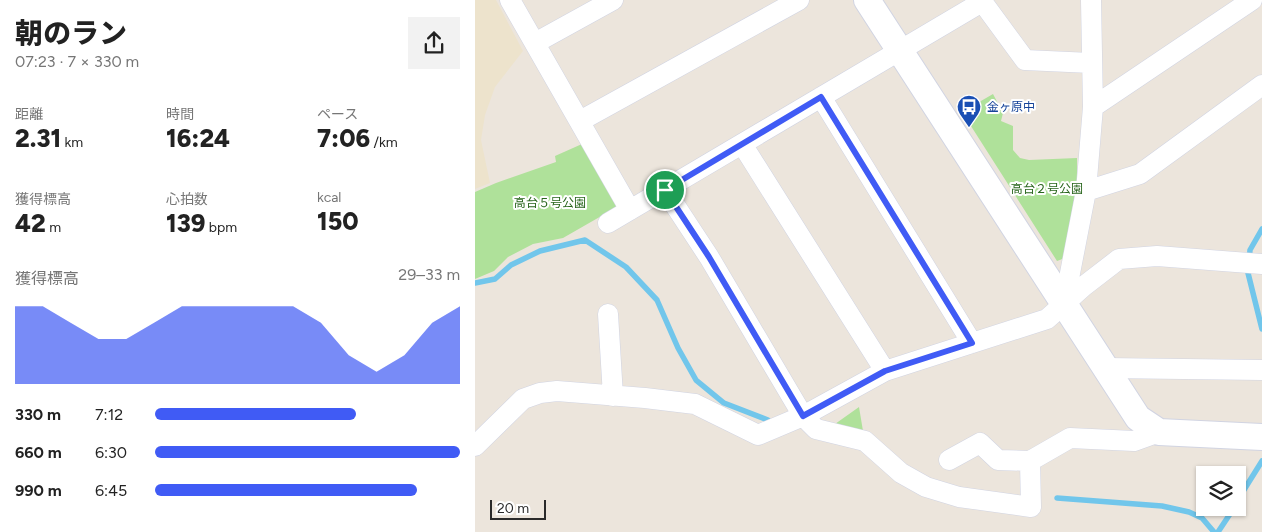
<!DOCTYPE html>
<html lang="ja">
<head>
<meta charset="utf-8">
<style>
  :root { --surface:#fff; --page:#f2f2f2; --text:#222; --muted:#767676; --accent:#405bf5 }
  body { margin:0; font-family:Figtree,"Noto Sans JP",sans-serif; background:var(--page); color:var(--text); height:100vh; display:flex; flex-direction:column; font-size:19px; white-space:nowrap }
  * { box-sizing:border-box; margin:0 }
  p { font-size:16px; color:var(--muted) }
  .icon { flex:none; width:28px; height:28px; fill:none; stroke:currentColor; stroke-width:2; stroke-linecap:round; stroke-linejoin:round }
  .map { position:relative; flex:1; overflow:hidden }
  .drawer { display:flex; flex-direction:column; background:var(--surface); width:475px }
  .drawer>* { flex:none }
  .controls { position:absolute; left:721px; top:466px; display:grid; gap:10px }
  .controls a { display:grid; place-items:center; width:50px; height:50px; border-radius:0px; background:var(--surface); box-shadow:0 1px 4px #0004; font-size:25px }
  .scale { position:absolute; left:15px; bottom:12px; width:56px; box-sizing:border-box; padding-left:5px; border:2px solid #2a2a2a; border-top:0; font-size:14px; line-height:18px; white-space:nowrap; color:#2a2a2a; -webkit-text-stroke:4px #fff; paint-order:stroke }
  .pin { position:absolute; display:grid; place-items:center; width:42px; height:42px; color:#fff; margin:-21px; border:2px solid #fff; border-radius:50%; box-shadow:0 1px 5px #0007 }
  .round { display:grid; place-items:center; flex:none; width:52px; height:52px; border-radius:0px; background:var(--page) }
  .head { display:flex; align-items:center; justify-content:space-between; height:85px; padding:0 15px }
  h1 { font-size:28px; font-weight:800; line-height:38px }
  .metrics { display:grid; grid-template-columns:repeat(3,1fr); gap:8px; height:85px; padding:5px 15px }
  .metrics div { display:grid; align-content:center }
  .metrics b { font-size:25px; font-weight:800 }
  .metrics small { font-size:14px; font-weight:400 }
  .metrics p { font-size:14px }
  .chart { height:140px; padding:10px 15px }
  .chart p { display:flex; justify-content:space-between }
  .chart svg { width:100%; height:90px; margin-top:5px; fill:var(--accent); opacity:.7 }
  ul { padding:0 15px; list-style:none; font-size:16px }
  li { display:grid; grid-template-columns:80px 60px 1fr; align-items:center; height:38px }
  li i { height:12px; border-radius:6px; background:var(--accent) }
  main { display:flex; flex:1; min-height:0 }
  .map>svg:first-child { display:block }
</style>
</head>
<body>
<main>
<section class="drawer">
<div class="head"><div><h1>朝のラン</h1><p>07:23 · 7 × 330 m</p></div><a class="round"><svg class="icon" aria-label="share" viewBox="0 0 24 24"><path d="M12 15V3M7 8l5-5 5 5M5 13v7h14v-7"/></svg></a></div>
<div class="metrics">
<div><p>距離</p><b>2.31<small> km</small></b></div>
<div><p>時間</p><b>16:24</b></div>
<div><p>ペース</p><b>7:06<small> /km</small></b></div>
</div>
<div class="metrics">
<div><p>獲得標高</p><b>42<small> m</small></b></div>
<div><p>心拍数</p><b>139<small> bpm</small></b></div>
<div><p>kcal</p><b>150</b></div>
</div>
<div class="chart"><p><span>獲得標高</span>29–33 m</p>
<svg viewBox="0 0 160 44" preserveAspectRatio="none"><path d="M0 44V6L10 6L20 14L30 22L40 22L50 14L60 6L70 6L80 6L90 6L100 6L110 14L120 30L130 38L140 30L150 14L160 6V44z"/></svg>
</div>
<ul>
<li><b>330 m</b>7:12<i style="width:66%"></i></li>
<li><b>660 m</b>6:30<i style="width:100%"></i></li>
<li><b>990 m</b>6:45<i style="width:86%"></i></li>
</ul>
</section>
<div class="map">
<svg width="787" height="532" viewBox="0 0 787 532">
  <rect width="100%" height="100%" fill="#ece5dc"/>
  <path fill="#ede3cc" d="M0,0H21L48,51L20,87L10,115L6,140L15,183L0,189Z"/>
  <path fill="#afe19a" d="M518,94L528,113L526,121L538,126V150L545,158L554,160L602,158V220L598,255L582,261L487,112Z
    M107,144L142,207L88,238L58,244L33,257L19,271L0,279V192L21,183L81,162L80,156Z
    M384,407L388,431L360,424Z"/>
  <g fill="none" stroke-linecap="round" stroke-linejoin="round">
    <path stroke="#71c6eb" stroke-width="5.5" d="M787,229L775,250L773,273L787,329
      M0,283L20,279L36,265L65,251L110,240L151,267L182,300L203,348L221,380L249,403L293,420
      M582,498L687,506L714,512L727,518L739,532
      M762,501L787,461
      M743,532L759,508"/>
    <defs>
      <path id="minor" d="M35,0L155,210
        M506,0L550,60L616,63
        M60,43L138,0
        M346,97L497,343
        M618,107L777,0
        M105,121L324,0
        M267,144L410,371
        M190,190L234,257L328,416L341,429L390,441L426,473L451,487L484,497L556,507L555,461
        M611,191L665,174L787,85
        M133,223L507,2
        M589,304L611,191L618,107L616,0
        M133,314L138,396
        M630,368L787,370
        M0,446L48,399L65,393L82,391L170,398L220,404L283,435L328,416L410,371L572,319L609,286L644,259L682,256L787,264
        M474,460L505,443L523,460L555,461L595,438L659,441L684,432"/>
      <path id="tertiary" d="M392,0L663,418L684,432L787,437"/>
    </defs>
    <use href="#minor" stroke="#d1d4e2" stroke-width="21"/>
    <use href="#tertiary" stroke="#d1d4e2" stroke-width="28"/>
    <use href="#minor" stroke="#fff" stroke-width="20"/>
    <use href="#tertiary" stroke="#fff" stroke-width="26"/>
  </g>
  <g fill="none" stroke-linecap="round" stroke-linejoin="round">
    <defs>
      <path id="route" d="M346,97L497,343L410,371L328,416L234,257L190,190Z"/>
    </defs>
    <use href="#route" stroke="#fff" stroke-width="10"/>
    <use href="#route" stroke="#405bf5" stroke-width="6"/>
  </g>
  <defs>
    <symbol id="bus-pin" viewBox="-11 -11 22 30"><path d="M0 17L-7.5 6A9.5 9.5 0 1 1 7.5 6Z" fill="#1a4fb4" stroke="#fff"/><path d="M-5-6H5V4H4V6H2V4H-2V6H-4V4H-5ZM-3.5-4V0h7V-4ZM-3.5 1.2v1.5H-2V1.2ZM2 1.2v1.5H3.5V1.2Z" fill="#fff"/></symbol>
  </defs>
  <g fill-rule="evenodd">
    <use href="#bus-pin" x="480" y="93" width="28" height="38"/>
  </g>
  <g text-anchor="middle" stroke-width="4" stroke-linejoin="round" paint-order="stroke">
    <g font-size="12" fill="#164399" stroke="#fff" text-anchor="start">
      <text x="512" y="111">金ヶ原中</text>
    </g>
    <g font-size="12" fill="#28651c" stroke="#fff">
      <text x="572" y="193">高台２号公園</text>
      <text x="75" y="207">高台５号公園</text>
    </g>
  </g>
</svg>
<div class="controls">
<a><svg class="icon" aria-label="layers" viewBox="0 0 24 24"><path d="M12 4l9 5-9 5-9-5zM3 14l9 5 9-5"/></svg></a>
</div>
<div class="scale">20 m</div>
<div class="pin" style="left:190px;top:190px;background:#1e9e55"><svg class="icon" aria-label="arrive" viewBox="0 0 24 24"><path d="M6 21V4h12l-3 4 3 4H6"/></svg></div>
</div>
</main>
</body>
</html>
